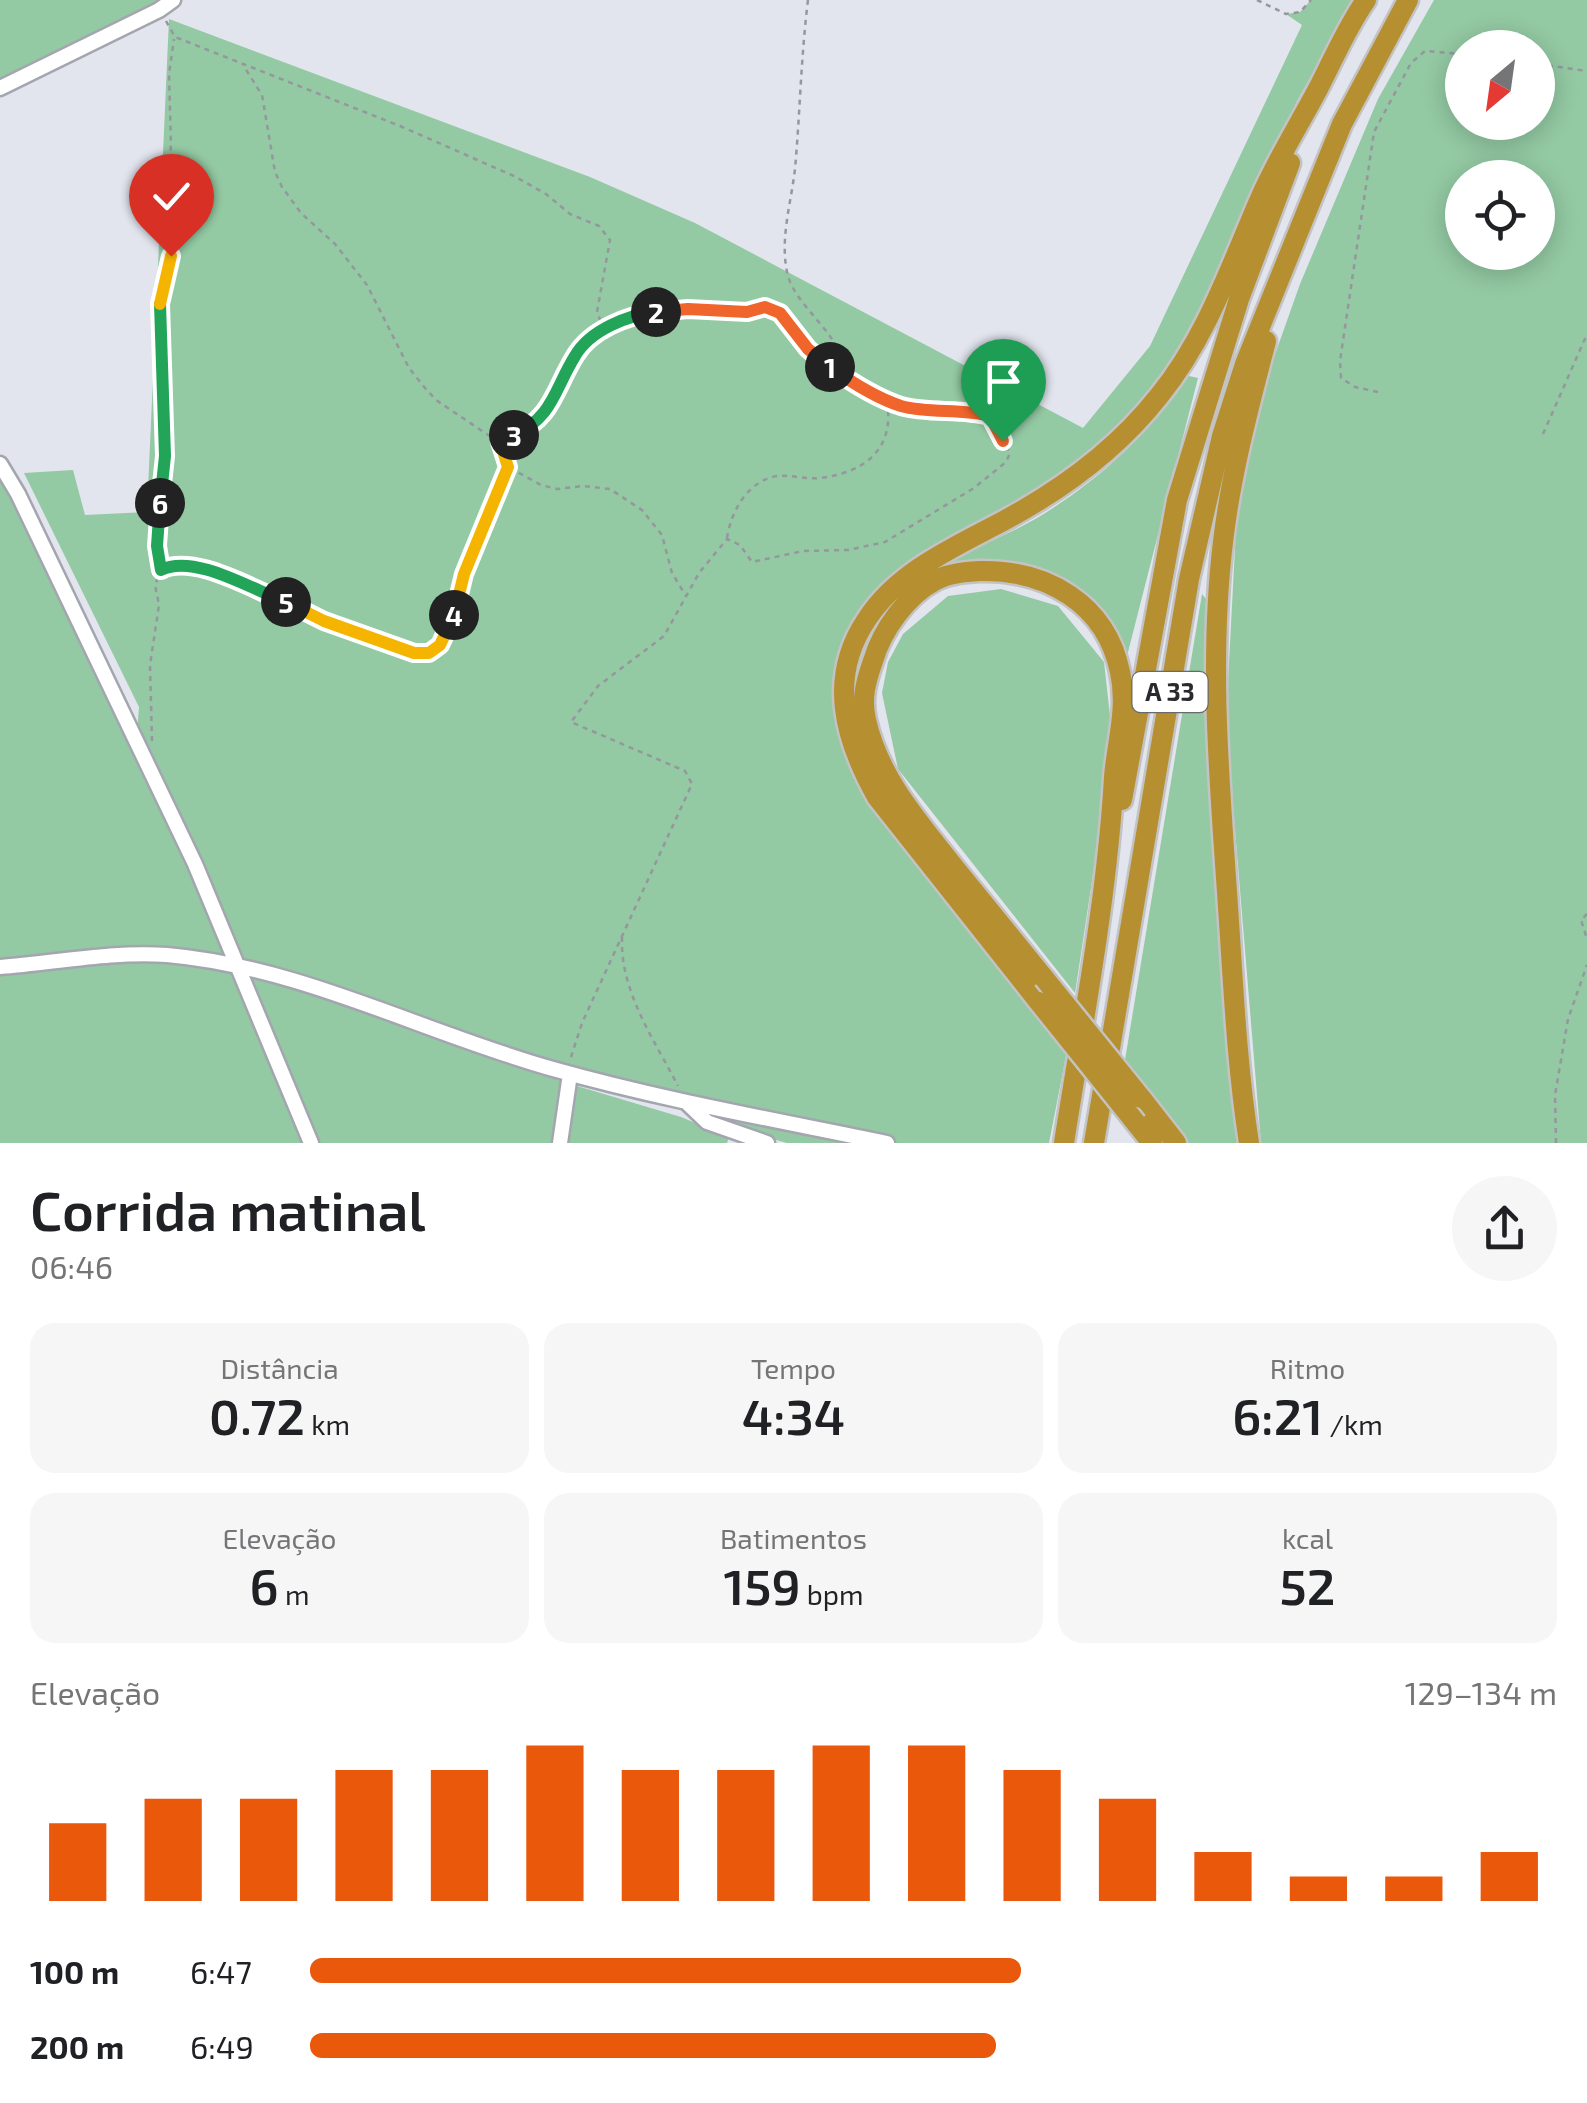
<!DOCTYPE html>
<html lang="pt">
<head>
<meta charset="utf-8">
<style>
  :root { --surface:#fff; --page:#f6f6f6; --text:#202124; --muted:#757577; --accent:#ea580c }
  body { margin:0; font-family:"Exo 2",sans-serif; background:var(--page); color:var(--text); height:100vh; display:flex; flex-direction:column; font-size:38px; white-space:nowrap }
  * { box-sizing:border-box; margin:0 }
  p { font-size:32px; color:var(--muted) }
  .icon { flex:none; width:55px; height:55px; fill:none; stroke:currentColor; stroke-width:2; stroke-linecap:round; stroke-linejoin:round }
  .map { position:relative; height:1143px; overflow:hidden }
  .side { display:flex; flex-direction:column; background:var(--surface); flex:1 }
  .side>* { flex:none }
  .needle { width:65px; rotate:209deg }
  .buttons { position:absolute; left:1445px; top:30px; display:grid; gap:20px }
  .buttons a { display:grid; place-items:center; width:110px; height:110px; border-radius:50%; background:var(--surface); box-shadow:0 5px 25px #0003; font-size:50px }
  .pin { position:absolute; display:grid; place-items:center; width:85px; height:85px; color:#fff; margin:-102px -42px; border-radius:50% 50% 50% 0; rotate:-45deg; box-shadow:0 0 10px #0007 }
  .pin .icon { rotate:45deg }
  .km { position:absolute; width:50px; height:50px; margin:-25px; border-radius:50%; background:#222; color:#fff; font-size:28px; line-height:50px; text-align:center }
  .round { display:grid; place-items:center; flex:none; width:105px; height:105px; border-radius:52px; background:var(--page) }
  .headline { display:flex; align-items:center; justify-content:space-between; height:170px; padding:0 30px }
  h1 { font-size:55px; font-weight:600; line-height:75px }
  .stats { display:grid; grid-template-columns:repeat(3,1fr); gap:15px; height:170px; padding:10px 30px }
  .stats div { display:grid; align-content:center; border-radius:25px; background:var(--page); text-align:center }
  .stats b { font-size:50px; font-weight:600 }
  .stats small { font-size:28px; font-weight:400 }
  .stats p { font-size:28px }
  .chart { height:280px; padding:20px 30px }
  .chart p { display:flex; justify-content:space-between }
  .chart svg { width:100%; height:180px; margin-top:10px; stroke:var(--accent); stroke-width:6 }
  ul { padding:0 30px; list-style:none; font-size:32px }
  li { display:grid; grid-template-columns:160px 120px 1fr; align-items:center; height:75px }
  li i { height:25px; border-radius:12px; background:var(--accent) }
  .map>svg:first-child { display:block }
</style>
</head>
<body>
<div class="map">
<svg width="1587" height="1143" viewBox="0 0 1587 1143">
  <rect width="100%" height="100%" fill="#e2e5ee"/>
  <path fill="#93c9a3" fill-rule="evenodd" d="M0,0H170L0,88Z
    M1311,0H1354L1297,101L1206,312L1159,388L1111,441L1022,502L882,588L849,655L857,762L1068,1046L1049,1143H887L551,1070L563,1085L555,1143H0V472L137,733L139,707L24,473L73,470L85,515L147,512L169,19L590,177L695,223L1083,428L1150,346L1302,25L1286,14L1300,12Z
    M1434,0H1587V1143H1261L1226,721L1238,490L1272,363L1300,284L1378,99ZM1462,48H1538V122H1462ZM1462,178H1538V252H1462Z
    M1189,376L1198,378L1127,656L1095,600L1049,572L994,561L950,568L951,560C981,545 1014,532 1042,515C1099,480 1152,431 1189,376Z
    M1001,589L1058,606L1104,662L1113,743L1075,993L898,769L882,693L888,662L903,634L948,596Z
    M1202,594L1211,605L1245,1143H1186L1125,1060Z
    M577,1086L681,1117L729,1137L727,1143H566L574,1091Z
    M726,1119L743,1122L842,1143H787L727,1126Z"/>
  <g fill="none" stroke-linecap="round" stroke-linejoin="round">
    <defs>
      <path id="minor" d="M0,88L159,10L173,0
        M0,464L18,494L195,864L311,1143
        M0,967C55,963 111,951 167,955C302,967 424,1033 553,1069C663,1100 776,1120 887,1143
        M686,1102L707,1122L767,1143
        M560,1143L570,1074"/>
      <path id="highway" d="M1122,800L1177,500L1239,299L1290,163
        M1044,978C1014,941 984,904 954,867C918,821 879,778 866,720C861,698 866,681 873,661C882,630 907,595 936,580C949,573 966,572 981,571C1046,570 1106,603 1120,672C1128,708 1117,741 1114,777C1107,900 1083,1021 1064,1143
        M1039,1002L877,797C845,740 827,678 867,619C899,570 957,546 1007,519C1064,488 1119,447 1159,396C1206,338 1230,268 1259,201C1276,161 1299,125 1319,87C1334,58 1347,27 1366,0
        M1141,1098L1176,1143
        M1136,1123L1152,1143
        M1094,1143L1189,579L1222,436L1245,364L1342,124L1408,0
        M1249,1143C1236,1060 1233,976 1227,892C1219,776 1209,658 1223,542C1231,473 1249,407 1266,341"/>
    </defs>
    <use href="#minor" stroke="#a4a6af" stroke-width="19"/>
    <use href="#highway" stroke="#c3c3c4" stroke-width="25"/>
    <path stroke="#95979e" stroke-width="2.5" stroke-dasharray="5 5" stroke-linecap="butt" d="M808,0C801,56 800,113 795,169C791,204 779,241 788,276C797,309 849,340 842,374
      M1257,0L1286,14L1300,12L1311,0
      M166,21L175,37L400,126L514,176L546,194L570,214L599,226L610,240L597,312L603,327
      M1538,64L1587,71
      M1378,392L1355,387L1341,378L1340,361L1374,132L1411,63L1425,51L1462,54
      M1543,434L1587,334
      M500,443L543,417L576,352L606,327L640,313L688,309L723,313L765,307L780,313L808,349L863,389L902,406L975,412L990,416L1010,453L1006,462L974,488L885,542L848,550L803,551L752,562L740,545L727,539L699,573L664,636L598,686L571,722L685,771L692,784L582,1023L571,1057
      M510,468L541,485L557,489L583,486L610,489L642,510L662,535L672,573L686,596
      M727,538C731,513 745,485 772,477C787,473 804,480 819,478C865,473 895,449 887,401
      M161,568L157,545L165,456L158,314L171,256L167,184L171,145L169,74L174,39
      M152,741L150,665L159,605L155,585L161,570L171,564L194,566C232,578 408,663 432,651C452,640 458,594 464,574C476,538 496,504 508,467L500,443L436,400L425,388L409,368L367,285L335,244L301,213L282,187L275,172L262,95L243,65
      M1587,914L1581,920L1587,939
      M622,937C620,992 654,1039 678,1086
      M1556,1143L1555,1095L1568,1019L1587,965"/>
    <use href="#minor" stroke="#fff" stroke-width="14"/>
    <use href="#highway" stroke="#b69030" stroke-width="20"/>
    <defs>
      <path id="highway-bridge" d="M1044,978L1141,1098
        M1039,1002L1136,1123"/>
    </defs>
    <use href="#highway-bridge" stroke="#c3c3c4" stroke-width="25" stroke-linecap="butt"/>
    <use href="#highway-bridge" stroke="#b69030" stroke-width="20"/>
  </g>
  <g fill="none" stroke-linecap="round" stroke-linejoin="round">
    <defs>
      <path id="split-1" d="M830,367C851,382 876,398 901,406C930,414 961,408 990,416L1003,441"/>
      <path id="split-2" d="M656,312L688,309L747,312L765,307L780,313L808,349L830,367"/>
      <path id="split-3" d="M514,435C553,417 554,390 575,356C590,330 628,315 656,312"/>
      <path id="split-4" d="M454,615L464,574L508,467L500,442L514,435"/>
      <path id="split-5" d="M286,602L324,621L414,653H429L440,645L454,615"/>
      <path id="split-6" d="M160,503L157,546L161,570C194,553 253,590 286,602"/>
      <path id="split-7" d="M160,304L165,456L160,503"/>
      <path id="split-8" d="M160,304L171,256"/>
    </defs>
    <use href="#split-1" stroke="#fff" stroke-width="20"/>
    <use href="#split-2" stroke="#fff" stroke-width="20"/>
    <use href="#split-3" stroke="#fff" stroke-width="20"/>
    <use href="#split-4" stroke="#fff" stroke-width="20"/>
    <use href="#split-5" stroke="#fff" stroke-width="20"/>
    <use href="#split-6" stroke="#fff" stroke-width="20"/>
    <use href="#split-7" stroke="#fff" stroke-width="20"/>
    <use href="#split-8" stroke="#fff" stroke-width="20"/>
    <use href="#split-1" stroke="#f0652b" stroke-width="12"/>
    <use href="#split-2" stroke="#f0652b" stroke-width="12"/>
    <use href="#split-3" stroke="#22a559" stroke-width="12"/>
    <use href="#split-4" stroke="#f5b400" stroke-width="12"/>
    <use href="#split-5" stroke="#f5b400" stroke-width="12"/>
    <use href="#split-6" stroke="#22a559" stroke-width="12"/>
    <use href="#split-7" stroke="#22a559" stroke-width="12"/>
    <use href="#split-8" stroke="#f5b400" stroke-width="12"/>
  </g>
  <g text-anchor="middle" stroke-width="9" stroke-linejoin="round" paint-order="stroke">
    <rect fill="#fff" stroke="#696a6d" stroke-width="2.5" x="1132.5" y="672" width="75" height="40" rx="8"/>
    <g font-size="25" font-weight="bold" fill="#292a2e">
      <text x="1170" y="701">A 33</text>
    </g>
  </g>
</svg>
<div class="buttons">
<a><svg class="needle" viewBox="-14 -14 28 28"><path d="M0-13l5 13h-10z" fill="#e53935"/><path d="M0 13l5-13h-10z" fill="#757577"/></svg></a>
<a><svg class="icon" aria-label="locate" viewBox="0 0 24 24"><circle cx="12" cy="12" r="6"/><path d="M12 2v4M12 18v4M2 12h4M18 12h4"/></svg></a>
</div>
<div class="pin" style="left:1003px;top:441px;background:#1e9e55"><svg class="icon" aria-label="arrive" viewBox="0 0 24 24"><path d="M6 21V4h12l-3 4 3 4H6"/></svg></div>
<div class="pin" style="left:171px;top:256px;background:#d93025"><svg class="icon" aria-label="check" viewBox="0 0 24 24"><path d="M5 12l5 5 9-10"/></svg></div>
<b class="km" style="left:830px;top:367px">1</b>
<b class="km" style="left:656px;top:312px">2</b>
<b class="km" style="left:514px;top:435px">3</b>
<b class="km" style="left:454px;top:615px">4</b>
<b class="km" style="left:286px;top:602px">5</b>
<b class="km" style="left:160px;top:503px">6</b>
</div>
<section class="side">
<div class="headline"><div><h1>Corrida matinal</h1><p>06:46</p></div><a class="round"><svg class="icon" aria-label="share" viewBox="0 0 24 24"><path d="M12 15V3M7 8l5-5 5 5M5 13v7h14v-7"/></svg></a></div>
<div class="stats">
<div><p>Distância</p><b>0.72<small> km</small></b></div>
<div><p>Tempo</p><b>4:34</b></div>
<div><p>Ritmo</p><b>6:21<small> /km</small></b></div>
</div>
<div class="stats">
<div><p>Elevação</p><b>6<small> m</small></b></div>
<div><p>Batimentos</p><b>159<small> bpm</small></b></div>
<div><p>kcal</p><b>52</b></div>
</div>
<div class="chart"><p><span>Elevação</span>129–134 m</p>
<svg viewBox="0 0 160 44" preserveAspectRatio="none"><path d="M5 44V25M15 44V19M25 44V19M35 44V12M45 44V12M55 44V6M65 44V12M75 44V12M85 44V6M95 44V6M105 44V12M115 44V19M125 44V32M135 44V38M145 44V38M155 44V32"/></svg>
</div>
<ul>
<li><b>100 m</b>6:47<i style="width:57%"></i></li>
<li><b>200 m</b>6:49<i style="width:55%"></i></li>
</ul>
</section>
</body>
</html>
